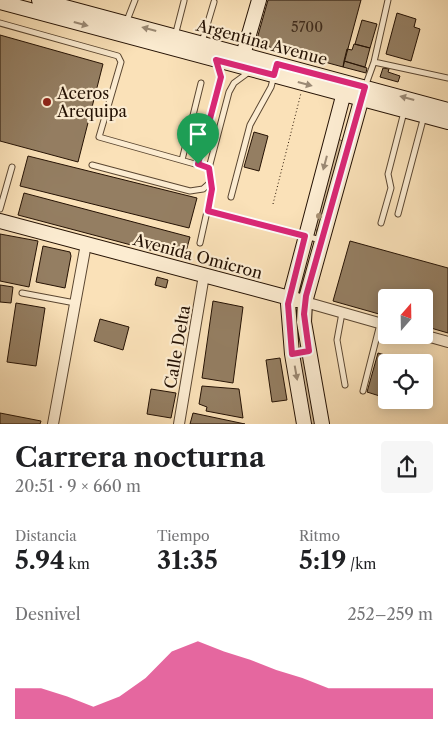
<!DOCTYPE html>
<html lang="es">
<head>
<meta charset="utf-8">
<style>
  :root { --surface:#fff; --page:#f6f6f6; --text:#202124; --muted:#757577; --accent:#db2777 }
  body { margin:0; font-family:"Libre Caslon Text",serif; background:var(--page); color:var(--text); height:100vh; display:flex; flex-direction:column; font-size:19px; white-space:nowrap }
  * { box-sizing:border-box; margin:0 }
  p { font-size:16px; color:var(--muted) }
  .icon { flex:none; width:28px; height:28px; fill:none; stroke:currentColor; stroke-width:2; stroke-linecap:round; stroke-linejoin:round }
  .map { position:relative; height:424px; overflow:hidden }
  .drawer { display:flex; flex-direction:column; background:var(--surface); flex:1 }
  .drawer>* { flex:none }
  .needle { width:32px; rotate:20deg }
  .buttons { position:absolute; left:378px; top:289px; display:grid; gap:10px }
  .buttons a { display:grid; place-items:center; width:55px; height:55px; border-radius:5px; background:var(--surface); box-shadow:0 2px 12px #0003; font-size:25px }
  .pin { position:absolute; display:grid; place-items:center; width:42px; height:42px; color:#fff; margin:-51px -21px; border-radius:50% 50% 50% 0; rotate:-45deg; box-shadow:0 0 5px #0007 }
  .pin .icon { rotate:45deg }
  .round { display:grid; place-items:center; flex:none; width:52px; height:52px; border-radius:5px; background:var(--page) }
  .head { display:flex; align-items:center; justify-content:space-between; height:85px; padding:0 15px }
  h1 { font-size:28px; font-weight:800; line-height:38px }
  .metrics { display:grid; grid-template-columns:repeat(3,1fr); gap:8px; height:85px; padding:5px 15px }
  .metrics div { display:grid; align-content:center }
  .metrics b { font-size:25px; font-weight:800 }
  .metrics small { font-size:14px; font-weight:400 }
  .metrics p { font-size:14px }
  .chart { height:140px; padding:10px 15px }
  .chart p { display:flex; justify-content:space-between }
  .chart svg { width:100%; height:90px; margin-top:5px; fill:var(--accent); opacity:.7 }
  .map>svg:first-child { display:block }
</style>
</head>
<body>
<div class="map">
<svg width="448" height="424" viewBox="0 0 448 424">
  <rect width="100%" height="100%" fill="#fae1b8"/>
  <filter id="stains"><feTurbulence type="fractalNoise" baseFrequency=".004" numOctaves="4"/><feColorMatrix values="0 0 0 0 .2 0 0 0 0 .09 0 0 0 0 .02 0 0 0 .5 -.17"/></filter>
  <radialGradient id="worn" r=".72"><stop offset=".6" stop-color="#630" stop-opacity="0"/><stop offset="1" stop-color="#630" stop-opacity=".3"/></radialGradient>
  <path fill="#d6be99" stroke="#7e684e" d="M338,139L345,142L320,231L317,232L315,227Z
    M304,356L316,424H308L298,360Z"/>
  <path fill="#947e62" stroke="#251204" d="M268,0H361L343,67L262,45L264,40L257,39Z
    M397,13L416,19L414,27L420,29L411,61L386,54Z
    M362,20L377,24L370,48L355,44Z
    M0,35L103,64L78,162L0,141Z
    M354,44L370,48L365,67L344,61L347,49L352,50Z
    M344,61L367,68L366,73L343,67Z
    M383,68L389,69L388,72L400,76L398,82L380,77Z
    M254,132L268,136L259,171L244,167Z
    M28,156L197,198L189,228L20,186Z
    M24,193L190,237L184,259L18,215Z
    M0,234L38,241L29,287L0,281Z
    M350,241L448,268V333L424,326V298H386V316L333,301Z
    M43,246L70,252L71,256L65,288L36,282Z
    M157,277L168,280L166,288L155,285Z
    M0,285L13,287L11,303L0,302Z
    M213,301L243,307L233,383L202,378Z
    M16,303L45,308L36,366L7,362Z
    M100,319L129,327L123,350L94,341Z
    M378,353L399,359V362H386V398L367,392Z
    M280,358L287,400L272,402L266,360Z
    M202,386L239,389L243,418L206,411L207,407L199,404Z
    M151,389L176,393L171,418L147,414Z
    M0,413L41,421L40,424H0Z
    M193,413L245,424H190Z"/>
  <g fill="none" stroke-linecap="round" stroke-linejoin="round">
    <defs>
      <path id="lane" d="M0,23L118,56L121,62L99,137L209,168L212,189L200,243
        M126,23L135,0
        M175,36L184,1
        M202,42L214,2
        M374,62L448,78
        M365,87L374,62L388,0
        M182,160L201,83
        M198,164L221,77L217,63
        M92,165L190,191L203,189L211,182
        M209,168L229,92L234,83L249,72
        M231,197L250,125L271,87L274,76
        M0,209L12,167
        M208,211L321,240
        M398,214L424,116
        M381,223L391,188L388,174L404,112
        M22,293L75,303
        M342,313L337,340L345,385
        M363,391L380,324"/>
      <path id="street" d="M305,302L386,325
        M423,335L448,342
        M53,424L86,244
        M179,424L204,275"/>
      <path id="secondary" d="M39,0L448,110
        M0,2L448,122
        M241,62L259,0
        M0,221L297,300
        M304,424L292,354L288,304L346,85
        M322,424L304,322L305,302L364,90"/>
    </defs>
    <use href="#lane" stroke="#5a4631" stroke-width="7"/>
    <use href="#street" stroke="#5a4631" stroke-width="12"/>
    <use href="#secondary" stroke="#251204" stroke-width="16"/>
    <path stroke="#251204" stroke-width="1" stroke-dasharray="1 2.5" stroke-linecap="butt" d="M273,204L301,93"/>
    <use href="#lane" stroke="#fcecd1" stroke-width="5"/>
    <use href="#street" stroke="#fcecd1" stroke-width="10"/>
    <use href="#secondary" stroke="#fcecd1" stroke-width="14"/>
  </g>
  <circle fill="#a79072" cx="319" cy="216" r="3"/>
  <defs><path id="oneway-solid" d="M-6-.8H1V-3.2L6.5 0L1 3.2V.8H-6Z" transform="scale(1.25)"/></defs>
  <g fill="#9b8a75">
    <use href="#oneway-solid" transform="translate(81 24) rotate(15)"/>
    <use href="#oneway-solid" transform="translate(149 29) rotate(-165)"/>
    <use href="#oneway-solid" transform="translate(305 84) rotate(15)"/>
    <use href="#oneway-solid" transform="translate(407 98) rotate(-165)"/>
    <use href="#oneway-solid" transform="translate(325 163) rotate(105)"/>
    <use href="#oneway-solid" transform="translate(296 373) rotate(80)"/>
  </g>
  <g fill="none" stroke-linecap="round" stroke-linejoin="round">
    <defs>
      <path id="route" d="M216,60L274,75L277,64L365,87L306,296L304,314L309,351L292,354L288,304L305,236L208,211L212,189L209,168L198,164L221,77Z"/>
    </defs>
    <use href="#route" stroke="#fff" stroke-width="10"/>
    <use href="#route" stroke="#db2777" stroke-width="6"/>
  </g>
  <circle fill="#8f2418" stroke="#fcecd1" stroke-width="2" cx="47" cy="102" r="5"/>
  <g text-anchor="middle" stroke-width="4.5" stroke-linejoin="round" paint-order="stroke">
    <g font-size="14" fill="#412d1c">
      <text x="307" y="32">5700</text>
    </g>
    <g font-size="16" fill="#251204" stroke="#fcecd1">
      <text transform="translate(262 42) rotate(15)" y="6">Argentina Avenue</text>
      <text transform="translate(198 256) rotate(15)" y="6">Avenida Omicron</text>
      <text transform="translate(177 347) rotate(-80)" y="6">Calle Delta</text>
    </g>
    <g font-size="16" fill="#251204" stroke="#fcecd1" text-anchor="start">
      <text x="57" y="99">Aceros<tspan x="57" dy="18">Arequipa</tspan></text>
    </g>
  </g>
  <rect width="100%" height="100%" filter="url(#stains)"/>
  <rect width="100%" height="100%" fill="url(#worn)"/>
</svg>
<div class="buttons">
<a><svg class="needle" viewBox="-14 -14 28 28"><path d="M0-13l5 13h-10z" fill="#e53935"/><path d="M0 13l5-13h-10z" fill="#757577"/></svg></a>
<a><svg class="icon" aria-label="locate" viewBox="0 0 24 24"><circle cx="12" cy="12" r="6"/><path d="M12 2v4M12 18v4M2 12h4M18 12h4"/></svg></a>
</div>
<div class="pin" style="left:198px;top:164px;background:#1e9e55"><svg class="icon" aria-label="arrive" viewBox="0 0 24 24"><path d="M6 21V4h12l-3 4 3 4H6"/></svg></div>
</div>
<section class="drawer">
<div class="head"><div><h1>Carrera nocturna</h1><p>20:51 · 9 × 660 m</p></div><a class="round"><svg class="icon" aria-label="share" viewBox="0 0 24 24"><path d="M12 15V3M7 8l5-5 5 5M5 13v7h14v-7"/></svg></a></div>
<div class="metrics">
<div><p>Distancia</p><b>5.94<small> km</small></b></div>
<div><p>Tiempo</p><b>31:35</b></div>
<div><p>Ritmo</p><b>5:19<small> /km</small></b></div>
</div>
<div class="chart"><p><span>Desnivel</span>252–259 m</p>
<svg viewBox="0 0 160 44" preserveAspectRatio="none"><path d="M0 44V29L10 29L20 33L30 38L40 33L50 24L60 11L70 6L80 11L90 15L100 20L110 24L120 29L130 29L140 29L150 29L160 29V44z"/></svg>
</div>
</section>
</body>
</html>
